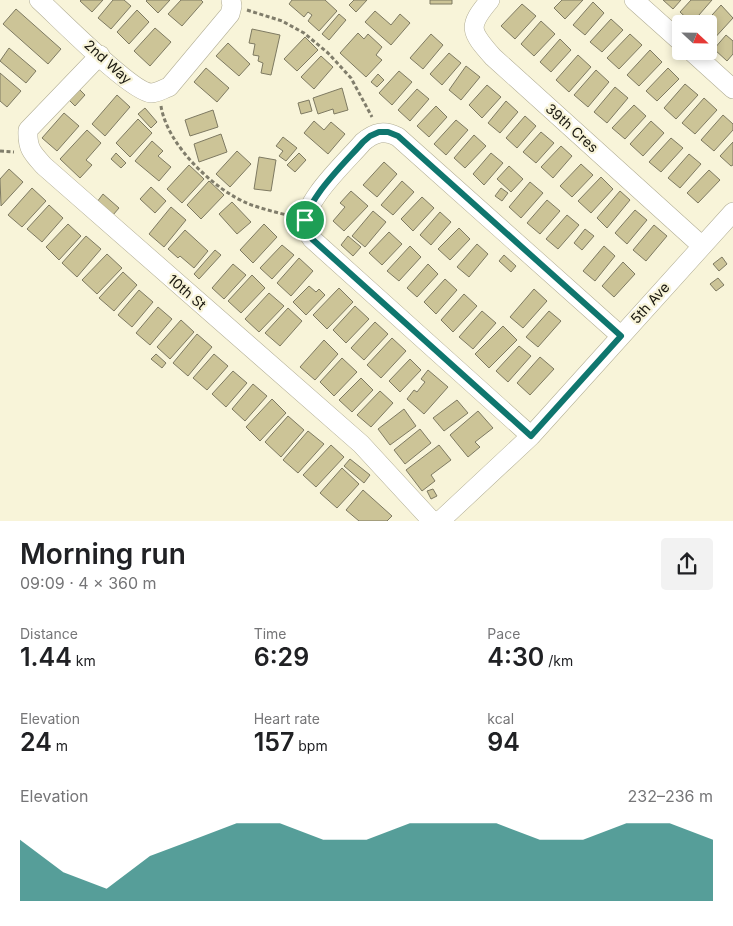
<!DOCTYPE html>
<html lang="en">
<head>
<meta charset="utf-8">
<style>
  :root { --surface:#fff; --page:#f2f2f2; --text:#202124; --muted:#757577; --accent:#0f766e }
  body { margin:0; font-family:Inter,sans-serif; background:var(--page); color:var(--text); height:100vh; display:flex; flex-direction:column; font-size:19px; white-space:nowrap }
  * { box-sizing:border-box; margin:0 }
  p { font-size:16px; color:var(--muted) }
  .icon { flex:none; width:28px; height:28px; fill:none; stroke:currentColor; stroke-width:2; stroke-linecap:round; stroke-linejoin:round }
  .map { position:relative; height:521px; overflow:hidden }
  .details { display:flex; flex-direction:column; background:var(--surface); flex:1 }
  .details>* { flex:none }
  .needle { width:32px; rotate:112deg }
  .controls { position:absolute; left:672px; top:15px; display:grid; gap:10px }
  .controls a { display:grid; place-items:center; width:45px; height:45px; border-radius:5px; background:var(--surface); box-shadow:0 2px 8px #0003; font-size:25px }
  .pin { position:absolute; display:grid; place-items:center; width:42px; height:42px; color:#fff; margin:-21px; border:2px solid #fff; border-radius:50%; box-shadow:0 1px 5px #0007 }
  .round { display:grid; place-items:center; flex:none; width:52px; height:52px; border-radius:5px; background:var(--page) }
  .overview { display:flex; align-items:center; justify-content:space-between; height:85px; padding:0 20px }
  h1 { font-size:28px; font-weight:600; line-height:38px }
  .metrics { display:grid; grid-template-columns:repeat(3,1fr); gap:8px; height:85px; padding:5px 20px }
  .metrics div { display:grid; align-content:center }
  .metrics b { font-size:25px; font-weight:600 }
  .metrics small { font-size:14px; font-weight:400 }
  .metrics p { font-size:14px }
  .chart { height:140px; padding:10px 20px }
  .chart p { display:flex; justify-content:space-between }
  .chart svg { width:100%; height:90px; margin-top:5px; fill:var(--accent); opacity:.7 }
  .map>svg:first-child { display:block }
</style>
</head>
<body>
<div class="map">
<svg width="733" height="521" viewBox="0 0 733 521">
  <rect width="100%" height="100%" fill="#f8f4d9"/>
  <path fill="#ccc497" stroke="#7e7a62" d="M81,0H103L92,12L80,1Z
    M113,0H124L131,6L111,29L98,18Z
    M147,0H170L158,13L146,1Z
    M181,0H201L203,2L182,26L168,14Z
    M292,0H325L337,11L319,31L308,21L312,15L308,12L304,17L289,4Z
    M354,0H367L356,12L349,5Z
    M430,0H452V4H430Z
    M562,0H583L565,19L554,8Z
    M663,0H681L673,9Z
    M691,0H712L692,23L680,12Z
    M593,2L604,13L585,35L573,25Z
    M522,4L536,16L515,39L501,26Z
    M721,5L733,18L711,42L709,40V24H704Z
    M16,9L61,49L48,64L3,24Z
    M137,10L149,22L129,44L117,32Z
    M375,11L391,25L400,14L410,23L391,45L365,22Z
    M339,14L346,20L329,40L322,34Z
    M611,19L623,30L602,52L590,42Z
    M541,21L555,34L534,56L521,44Z
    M155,28L171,42L150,66L134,51Z
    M252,29L280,35L271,75L261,73L263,63L258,61L259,56L253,55L255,44L249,43Z
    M358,33L364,39L368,34L382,47L376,55L382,60L366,77L340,53Z
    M431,34L443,45L423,69L410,58Z
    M630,34L642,45L619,69L607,58Z
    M726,35L733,41V54L727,61L714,49Z
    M305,37L318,50L297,71L284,59Z
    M560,39L571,50L551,72L540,62Z
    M228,43L250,64L239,76L216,56Z
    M9,48L36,71L26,83L0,61Z
    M650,50L662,62L639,86L627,75Z
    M449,53L461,63L442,85L430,74Z
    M578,55L591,67L569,92L556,80Z
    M321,56L333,67L314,89L301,77Z
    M466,66L480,77L461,100L449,90Z
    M206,68L229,88L217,102L194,82Z
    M668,68L679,79L657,101L646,91Z
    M596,70L609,82L588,107L574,95Z
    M399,71L412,82L392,105L379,93Z
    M0,73L21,91L7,107L0,101Z
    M378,74L384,80L377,87L371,82Z
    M685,84L698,95L676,119L664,108Z
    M487,85L501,97L482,118L469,105Z
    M615,87L628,98L607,123L594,112Z
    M78,88L85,95L75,106L68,99Z
    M342,88L348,110L334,114L333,109L318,114L313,98Z
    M417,89L429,99L410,121L398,110Z
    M117,95L130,107L105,136L92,124Z
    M704,98L717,110L695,134L682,123Z
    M309,100L312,111L301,114L298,103Z
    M506,101L518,112L500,133L488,123Z
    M634,105L646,116L625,139L612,128Z
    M436,106L447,117L429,137L417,126Z
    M145,108L157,122L151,128L138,114Z
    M213,110L218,127L190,136L185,120Z
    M64,113L79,126L57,151L42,138Z
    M723,115L733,124V130L714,151L701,140Z
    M525,116L536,126L517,148L506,138Z
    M138,119L152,133L130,157L116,143Z
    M456,120L468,130L446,155L434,144Z
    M314,121L324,130L331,122L345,134L328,154L304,133Z
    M651,121L664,133L643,156L630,144Z
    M87,130L101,143L86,160L92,165L80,178L60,159Z
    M541,132L554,143L536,163L523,152Z
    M221,134L227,152L199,162L194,144Z
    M474,135L486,146L465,168L454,158Z
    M283,137L297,148L286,161L279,156L283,151L276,146Z
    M671,138L683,148L661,172L649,162Z
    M152,141L163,151L158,156L171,167L159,181L135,161Z
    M733,142V165L731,166L720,156Z
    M561,146L572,156L553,178L541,167Z
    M237,151L251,164L230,187L216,174Z
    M116,153L126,163L121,168L111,159Z
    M299,153L306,160L295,172L287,165Z
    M491,153L503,163L484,185L473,174Z
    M689,154L701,164L680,188L668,178Z
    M259,157L276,160L271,191L254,189Z
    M384,162L397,174L377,197L363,185Z
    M581,164L593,175L572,197L560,186Z
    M189,165L204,179L182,203L167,189Z
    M509,166L523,179L511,192L497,179Z
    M9,169L23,182L1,206L0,179Z
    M709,170L720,180L698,203L687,193Z
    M601,177L613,189L591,213L578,201Z
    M209,181L224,195L201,219L187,205Z
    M402,181L414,192L393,215L381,205Z
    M530,182L543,193L521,218L509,207Z
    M151,187L166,201L155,213L140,199Z
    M32,188L46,201L22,227L8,215Z
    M501,188L508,193L502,201L495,196Z
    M351,191L368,206L344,231L333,221L345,207L340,203Z
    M620,191L630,200L607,228L597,218Z
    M103,194L119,208L113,215L97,202Z
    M422,197L434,208L413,231L401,219Z
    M547,200L560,211L540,234L527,223Z
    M232,202L251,222L237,234L219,214Z
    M49,205L63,218L42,242L27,229Z
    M171,207L186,220L164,247L149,234Z
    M635,210L647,220L627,244L615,233Z
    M373,211L386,222L365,247L352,236Z
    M440,212L451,222L431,245L420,235Z
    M567,215L579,225L558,249L546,239Z
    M68,224L81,236L59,260L46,247Z
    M264,224L277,237L253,263L240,250Z
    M654,225L667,236L646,261L633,250Z
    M459,228L470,239L450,260L438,249Z
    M585,229L594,236L582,250L574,243Z
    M185,230L208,251L194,268L180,256L178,258L168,249Z
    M389,232L402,244L382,265L369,253Z
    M86,236L101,249L77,277L62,263Z
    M348,236L361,247L353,256L341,245Z
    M477,244L488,254L469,277L457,267Z
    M282,245L294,255L272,279L260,268Z
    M410,246L421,257L399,281L387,271Z
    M604,246L615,256L595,281L583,271Z
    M215,250L221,255L199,279L194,274Z
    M107,254L122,268L97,294L82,280Z
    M504,255L516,266L511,272L499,261Z
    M722,257L727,264L719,271L713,264Z
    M299,258L313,271L291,296L277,283Z
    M623,262L635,274L614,297L602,286Z
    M233,264L246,275L224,299L212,288Z
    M428,264L438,274L417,297L407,288Z
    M123,272L137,285L114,311L99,298Z
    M252,275L265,288L241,313L228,301Z
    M718,278L724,285L716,291L710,284Z
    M445,279L457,290L436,314L424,302Z
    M309,286L316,292L319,289L325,295L306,315L293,302Z
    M339,288L353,302L327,329L313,315Z
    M534,289L547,301L523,328L510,317Z
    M139,290L153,302L132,327L118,315Z
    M269,293L284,306L259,332L245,319Z
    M464,294L477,306L453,332L441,320Z
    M355,306L369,319L346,343L333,330Z
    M158,307L172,319L150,345L136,333Z
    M288,308L302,321L280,346L265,333Z
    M482,311L496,323L473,349L459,337Z
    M549,311L561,321L538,347L526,337Z
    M181,320L194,332L170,359L157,347Z
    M375,322L388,334L364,360L351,348Z
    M503,326L517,340L489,368L475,354Z
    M197,334L212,347L188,376L173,363Z
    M392,338L406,351L381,378L367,365Z
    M324,340L338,354L315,380L300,367Z
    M519,346L531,356L508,382L496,371Z
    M156,354L166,363L162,368L151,359Z
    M214,354L228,366L207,390L193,378Z
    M540,357L554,369L530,395L517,383Z
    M342,358L357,372L334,396L320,382Z
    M410,359L421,370L400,392L389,381Z
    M428,370L448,387L424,414L407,399L414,390L417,392L425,382L421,379Z
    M233,371L247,383L226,407L212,394Z
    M361,378L373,390L352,412L339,400Z
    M253,384L267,396L245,421L232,409Z
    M380,391L393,403L371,427L357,415Z
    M272,399L286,413L260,441L246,427Z
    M457,400L468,413L444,431L433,418Z
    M404,409L416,426L390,445L378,429Z
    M478,411L493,428L475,442L480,447L468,457L450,435Z
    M288,416L304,430L281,457L265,442Z
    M420,429L431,443L405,464L394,450Z
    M308,431L324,444L298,473L283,460Z
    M331,445L344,457L316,487L303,475Z
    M439,445L451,460L431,475L435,481L422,491L406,470Z
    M350,459L370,475L364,483L344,466Z
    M342,468L359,484L337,508L320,493Z
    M433,489L437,496L431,499L427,491Z
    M363,490L392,516L387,521H359L346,510Z"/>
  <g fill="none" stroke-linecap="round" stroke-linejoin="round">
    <defs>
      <path id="street" d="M39,0C58,17 131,92 151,93C157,93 163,89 169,87L230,14L232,6L231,0
        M490,0C467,27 470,31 493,57L702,246
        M634,0L681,42
        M691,51L733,89
        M100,55L28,130C27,148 32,153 44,166L361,444L432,521
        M531,436L312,239C310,236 307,232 306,229C298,205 348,160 363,142C375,132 384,130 398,137L621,336
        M440,521L531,436L733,212"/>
    </defs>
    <use href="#street" stroke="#b1ad94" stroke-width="20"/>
    <path stroke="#807d6b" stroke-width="3" stroke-dasharray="4 2.5" stroke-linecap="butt" d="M247,10L282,21L304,33L328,53L351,78L372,117
      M161,106C167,145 214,190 249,204C262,209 276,212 290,216
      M0,151L14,152"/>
    <use href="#street" stroke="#fff" stroke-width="19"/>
  </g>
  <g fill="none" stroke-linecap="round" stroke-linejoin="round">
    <defs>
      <path id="route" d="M379,132H388L398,136L621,336L531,436L312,239C310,236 307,232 306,229C299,205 348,160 363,142L370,136Z"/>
    </defs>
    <use href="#route" stroke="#fff" stroke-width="10"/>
    <use href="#route" stroke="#0f766e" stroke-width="6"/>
  </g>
  <g text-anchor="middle" stroke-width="4.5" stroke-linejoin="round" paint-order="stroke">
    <g font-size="14" fill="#19170e" stroke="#f8f4d9">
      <text transform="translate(108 62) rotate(42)" y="5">2nd Way</text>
      <text transform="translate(572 128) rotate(42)" y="5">39th Cres</text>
      <text transform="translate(187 292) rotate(41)" y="5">10th St</text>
      <text transform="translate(650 303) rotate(-48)" y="5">5th Ave</text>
    </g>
  </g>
</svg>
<div class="controls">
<a><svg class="needle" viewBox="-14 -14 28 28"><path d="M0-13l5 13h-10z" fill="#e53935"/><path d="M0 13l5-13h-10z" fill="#757577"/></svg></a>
</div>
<div class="pin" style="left:305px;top:220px;background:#1e9e55"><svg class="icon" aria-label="arrive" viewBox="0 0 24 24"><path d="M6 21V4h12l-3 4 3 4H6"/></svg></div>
</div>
<section class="details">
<div class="overview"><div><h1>Morning run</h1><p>09:09 · 4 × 360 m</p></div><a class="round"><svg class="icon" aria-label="share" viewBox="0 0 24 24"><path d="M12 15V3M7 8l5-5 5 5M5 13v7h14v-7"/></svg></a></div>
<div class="metrics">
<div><p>Distance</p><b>1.44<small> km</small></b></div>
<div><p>Time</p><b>6:29</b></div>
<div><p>Pace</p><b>4:30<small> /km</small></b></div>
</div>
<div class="metrics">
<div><p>Elevation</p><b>24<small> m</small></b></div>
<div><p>Heart rate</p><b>157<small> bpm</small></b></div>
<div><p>kcal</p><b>94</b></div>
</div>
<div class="chart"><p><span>Elevation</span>232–236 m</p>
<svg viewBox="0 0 160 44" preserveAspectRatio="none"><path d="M0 44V14L10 30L20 38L30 22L40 14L50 6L60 6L70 14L80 14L90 6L100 6L110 6L120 14L130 14L140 6L150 6L160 14V44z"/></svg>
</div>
</section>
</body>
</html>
